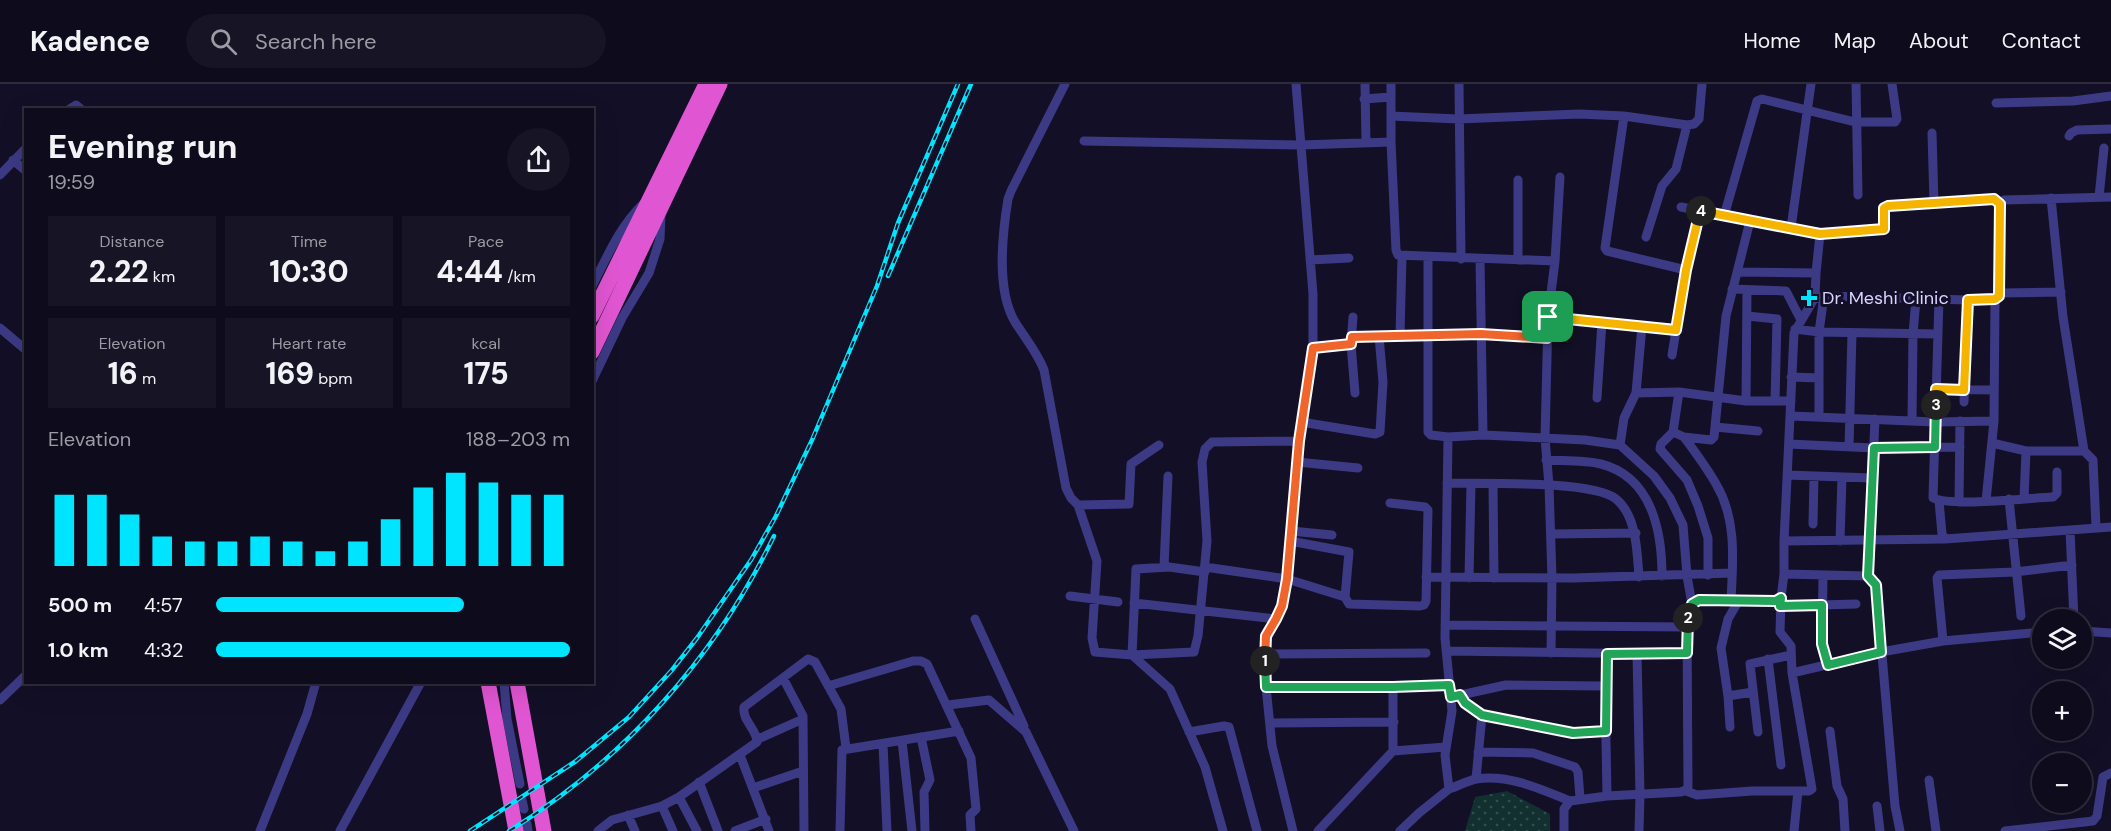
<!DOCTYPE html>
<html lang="en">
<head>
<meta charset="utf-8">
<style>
  :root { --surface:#0e0b1c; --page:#171425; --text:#f1f3f6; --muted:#9b9ba3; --line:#2e2b3b; --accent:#00e5ff }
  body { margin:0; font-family:"DM Sans",sans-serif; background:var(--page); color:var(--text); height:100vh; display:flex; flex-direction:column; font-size:22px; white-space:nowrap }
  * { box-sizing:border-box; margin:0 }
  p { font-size:20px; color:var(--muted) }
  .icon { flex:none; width:33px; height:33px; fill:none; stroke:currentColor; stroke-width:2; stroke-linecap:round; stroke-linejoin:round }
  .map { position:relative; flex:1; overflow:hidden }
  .panel { position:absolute; left:24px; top:24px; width:570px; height:576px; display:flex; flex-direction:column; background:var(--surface); border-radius:0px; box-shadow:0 6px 24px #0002,0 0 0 2px var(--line) }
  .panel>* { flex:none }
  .buttons { position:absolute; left:2032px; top:525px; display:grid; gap:12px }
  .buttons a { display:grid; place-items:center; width:60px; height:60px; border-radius:50%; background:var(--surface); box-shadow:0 6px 24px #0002,0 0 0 2px var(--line); font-size:30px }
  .pin { position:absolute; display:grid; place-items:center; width:51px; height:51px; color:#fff; margin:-26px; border-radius:12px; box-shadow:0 3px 9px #0006 }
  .km { position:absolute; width:30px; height:30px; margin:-15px; border-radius:50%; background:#222; color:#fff; font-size:16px; line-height:30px; text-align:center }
  .round { display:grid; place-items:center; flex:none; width:63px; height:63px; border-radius:32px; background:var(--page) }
  .headline { display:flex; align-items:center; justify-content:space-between; height:102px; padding:0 24px }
  h1 { font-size:33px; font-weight:800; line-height:45px }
  .metrics { display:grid; grid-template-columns:repeat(3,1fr); gap:9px; height:102px; padding:6px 24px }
  .metrics div { display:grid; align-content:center; border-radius:0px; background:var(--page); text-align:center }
  .metrics b { font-size:30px; font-weight:800 }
  .metrics small { font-size:16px; font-weight:400 }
  .metrics p { font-size:16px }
  .chart { height:168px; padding:12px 24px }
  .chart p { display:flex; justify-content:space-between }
  .chart svg { width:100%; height:108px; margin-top:6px; stroke:var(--accent); stroke-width:6 }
  ul { padding:0 24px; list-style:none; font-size:20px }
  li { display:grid; grid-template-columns:96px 72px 1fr; align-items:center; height:45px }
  li i { height:15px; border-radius:8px; background:var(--accent) }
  header { display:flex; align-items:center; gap:36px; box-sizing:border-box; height:84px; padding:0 30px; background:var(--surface); border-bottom:2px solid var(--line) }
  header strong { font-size:28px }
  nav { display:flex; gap:33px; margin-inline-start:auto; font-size:21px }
  .search { width:420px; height:54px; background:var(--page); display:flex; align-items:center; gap:15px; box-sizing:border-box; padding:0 21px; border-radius:33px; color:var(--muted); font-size:22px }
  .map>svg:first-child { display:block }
</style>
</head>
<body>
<header>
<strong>Kadence</strong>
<div class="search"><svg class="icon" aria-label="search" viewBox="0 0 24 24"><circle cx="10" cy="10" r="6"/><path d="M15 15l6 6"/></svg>Search here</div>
<nav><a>Home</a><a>Map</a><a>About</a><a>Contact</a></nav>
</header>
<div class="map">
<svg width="2111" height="747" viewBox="0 0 2111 747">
  <defs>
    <pattern id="park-dots" width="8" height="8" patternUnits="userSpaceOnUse" patternTransform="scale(1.5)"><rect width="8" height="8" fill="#12302f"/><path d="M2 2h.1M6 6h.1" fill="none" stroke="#344d4e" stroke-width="1.8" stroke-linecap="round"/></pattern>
  </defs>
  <rect width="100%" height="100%" fill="#130f26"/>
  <path fill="url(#park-dots)" d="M1507,707L1550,730V747H1465L1475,713Z"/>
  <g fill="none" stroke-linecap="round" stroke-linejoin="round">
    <path stroke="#3d3a85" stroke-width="9" d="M1065,0L1011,107L1008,115C1002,152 996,206 1015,238C1025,254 1037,268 1044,286L1066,404L1071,414L1078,421L1129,420L1131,380L1159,361
      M1365,0L1366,59
      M1391,0V58L1396,166L1398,171L1555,177L1548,233L1545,354L1549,401L1552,494L1551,569
      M1459,0L1461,175
      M1856,0L1858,111
      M1364,15L1391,13
      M1996,19L2073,17L2111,12
      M68,26L76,21L82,26
      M1391,32L1458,35L1579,30L1624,32L1687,41L1694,40L1699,35L1702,0
      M1624,32L1605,164L1607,167L1686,186
      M1932,49L1934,119
      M2069,52L2071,49L2077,46L2111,45
      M1084,57L1301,61L1391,58
      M13,76L26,87
      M0,91L26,64
      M2099,113L2104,64
      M2051,114L2063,233L2084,367L2093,376L2096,443
      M1681,123L1820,150L1884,145V124L1888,122L1994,115L2000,120
      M1724,132L1757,17L1762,15L1855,38H1895L1897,35L1892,0
      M1791,144L1811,0
      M1646,153L1662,102L1676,85L1687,41
      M1402,173L1400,251L1481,250L1547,254
      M1428,174V348L1431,351L1448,353L1445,554L1452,627L1445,671L1449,705C1458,702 1467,697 1476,695C1509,690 1540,705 1570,717
      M1480,175L1483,351L1585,356L1620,361L1654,392L1670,414L1683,441L1687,492L1692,520
      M1310,176L1349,174
      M1518,176V96
      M1555,177L1560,93
      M1737,188L1816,189
      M592,202C607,173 620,142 643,120
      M1732,205L1786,207L1801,236
      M2000,209L2061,208
      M1815,213L1816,189L1820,150
      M1939,215L1933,414C1953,423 2027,414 2053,413L2057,409V388
      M1747,232L1777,235L1775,317
      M1353,233L1351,260L1355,309
      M1548,233L1676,246
      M0,244L26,266
      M1795,245L1819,248L1938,250
      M1352,253L1400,251
      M1313,264L1351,260
      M1672,271L1686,186L1700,127
      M1791,293L1819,294
      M592,297L622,234L649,189L660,155L661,130
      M1936,305L1994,306
      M1679,308L1746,317H1791
      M1636,309L1642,242
      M1597,314L1602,238
      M1746,317L1747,206
      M1964,318L1968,216
      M1791,332L1935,338L1994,337
      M1819,333V248L1824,212
      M1912,337L1913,250L1916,215
      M1301,338L1375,350L1380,348L1383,298L1379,252
      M1715,343L1758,347
      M1673,348L1661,360L1660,365L1687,396L1698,422L1708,454V491
      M1448,353L1483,351
      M1684,353C1695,368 1707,384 1716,400C1737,435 1733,477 1731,516
      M1992,359L2026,367H2084
      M1789,360L1874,364L1960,363
      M1620,361L1624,334L1636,309L1679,308L1673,348L1684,353L1711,356L1714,353L1726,232L1750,137
      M1849,363L1852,249
      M1546,376C1564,377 1584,376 1601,380C1652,393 1662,448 1662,492
      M1297,378L1358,384
      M1787,391L1872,394
      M1447,399C1480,400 1593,396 1616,415C1637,432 1637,468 1639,493
      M1493,400L1494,494
      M2009,415L2021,532
      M2024,415L2026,367
      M1939,417L1942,450L1945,455L2111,443
      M1986,417L1994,337L1995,215
      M1959,418L1960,337
      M1078,421L1097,477L1092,554L1095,568L1132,571L1194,568L1198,552L1207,457L1202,378L1205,365L1212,358L1299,357
      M1813,440L1814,392
      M2070,446L2074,536
      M1291,447L1332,451
      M1551,450L1636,449
      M1290,457L1349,468L1345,513
      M1784,457L1945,455
      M1840,457L1842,393
      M1164,483L1168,392
      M1205,483L1287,495L1345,513L1349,520L1420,522L1424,521L1426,517L1428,426L1425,423L1390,419
      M1205,488L1169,483L1136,485L1132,571L1170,605L1205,683L1223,747
      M1784,490L1868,492L1876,501L1895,722L1900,747
      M1823,491L1822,560L1828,581
      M1868,492L1875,335
      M1426,493L1573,494L1732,489
      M1469,494L1471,400
      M1070,512L1118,518
      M1781,514L1780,548L1791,562L1792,589
      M1134,519L1276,535
      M1781,522L1856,520
      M975,535L1024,642
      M1445,541L1687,543
      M2082,547L2111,549
      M1943,557L1937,494L1939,491L2015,488L2072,481
      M1446,567L1660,570L1687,569
      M1265,570L1426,569
      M1607,570L1605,602L1607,712
      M1637,570L1640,711L1639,747
      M1768,575L1781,681
      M783,594L803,632L804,747
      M504,598L507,635L520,700
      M828,602L913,577H921L927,580L971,674L976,725L970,731L971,747
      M1266,603H1393L1449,601
      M1460,611L1465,619L1482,631L1573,649L1606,647
      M1456,612L1506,601L1605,602
      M1728,612L1753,608
      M0,616L26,591
      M948,621L989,616L1026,648L1074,747
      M1271,639L1394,638
      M1730,643L1728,612L1721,564L1728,535L1739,516
      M1830,647L1837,702L1843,715L1845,747
      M1189,648L1224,642L1229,643L1257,747
      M1758,648L1750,580L1791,571
      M921,653L930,696L924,708L925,747
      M758,655L803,635
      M902,657L912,747
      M883,660L887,747
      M1393,667V603
      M1478,668L1533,669L1575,683L1578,688L1580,714
      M740,671L769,747
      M1476,695L1482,631
      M1929,696L1936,747
      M699,698L718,747
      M753,704L803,687
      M1686,707L1697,711L1752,707H1798
      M679,713L697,747
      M522,716L524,725
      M662,722L673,747
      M1877,722L1880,747
      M628,731L635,747
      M527,740L528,747
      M260,747L307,630L316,598
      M340,747L421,598
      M598,747L612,736L662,722L679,713L757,658C757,645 742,637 744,623L808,575L815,578L841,625L846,664
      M735,747L766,735
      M840,747L842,666L959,647
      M1293,747L1272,662L1266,603L1265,570L1266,552L1276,535L1282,522L1287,495L1299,357L1313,264V210L1296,0
      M1318,747L1393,667L1446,663
      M1400,747L1419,729L1449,705
      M1564,747V725L1570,717L1607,712L1681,708L1688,705L1687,543C1689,531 1688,522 1699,516L1776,517L1781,514L1784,490V457L1794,249L1814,215L1824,212L1968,216L1995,215L2000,209L1999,124L2000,120L2004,116L2111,113
      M1794,747L1798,707H1809L1812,705L1792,589L1881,568L1943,557L2043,548
      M2005,747L2093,737L2097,732L2103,693L2111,689"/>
    <path stroke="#e055d1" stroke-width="15" d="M592,232L706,0
      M592,268L720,0
      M488,598L516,747
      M517,598L544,747"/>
    <defs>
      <path id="rail" d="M888,192L971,0
        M470,747L576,677L629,633L672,586L697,554L751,476L776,432L812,356L877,202L898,139L958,0
        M509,747C624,676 715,574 774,452"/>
    </defs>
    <use href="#rail" stroke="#00e5ff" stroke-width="4.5"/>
    <use href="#rail" stroke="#130f26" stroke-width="2" stroke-dasharray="7" stroke-linecap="butt"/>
  </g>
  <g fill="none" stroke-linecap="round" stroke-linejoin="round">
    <defs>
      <path id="split-1" d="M1265,577L1266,552L1276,535L1282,522L1287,495L1299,357L1313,264L1351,260L1352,253L1481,250L1547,254L1548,233"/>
      <path id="split-2" d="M1265,577L1266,603H1393L1449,601L1451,613L1460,611L1465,619L1482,631L1573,649L1606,647L1607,570L1687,569L1688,534"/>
      <path id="split-3" d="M1688,534L1692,520L1699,516L1776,517L1781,514L1780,522L1822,521V560L1828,581L1881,568L1876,501L1868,492L1874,364L1935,363L1936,321"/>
      <path id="split-4" d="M1701,127L1820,150L1884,145V124L1888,122L1994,115L2000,120L1999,212L1995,215L1968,216L1964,306L1936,305V321"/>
      <path id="split-5" d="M1548,233L1676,246L1686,186L1700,127H1701"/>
    </defs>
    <use href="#split-1" stroke="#fff" stroke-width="12"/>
    <use href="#split-2" stroke="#fff" stroke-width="12"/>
    <use href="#split-3" stroke="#fff" stroke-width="12"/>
    <use href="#split-4" stroke="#fff" stroke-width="12"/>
    <use href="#split-5" stroke="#fff" stroke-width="12"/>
    <use href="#split-1" stroke="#f0652b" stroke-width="8"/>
    <use href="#split-2" stroke="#22a559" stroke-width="8"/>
    <use href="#split-3" stroke="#22a559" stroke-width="8"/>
    <use href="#split-4" stroke="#f5b400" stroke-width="8"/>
    <use href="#split-5" stroke="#f5b400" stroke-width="8"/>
  </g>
  <path fill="#00e5ff" stroke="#130f26" stroke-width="2" d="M1806 205h6v6h6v6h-6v6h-6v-6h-6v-6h6z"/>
  <g text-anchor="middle" stroke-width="6" stroke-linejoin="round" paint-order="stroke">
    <g font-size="18" fill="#d9d4ff" stroke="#130f26" text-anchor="start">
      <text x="1822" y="220">Dr. Meshi Clinic</text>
    </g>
  </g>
</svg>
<div class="buttons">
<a><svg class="icon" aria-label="layers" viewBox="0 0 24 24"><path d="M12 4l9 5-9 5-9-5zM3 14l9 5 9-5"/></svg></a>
<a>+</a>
<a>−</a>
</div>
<div class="pin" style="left:1548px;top:233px;background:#1e9e55"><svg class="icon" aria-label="arrive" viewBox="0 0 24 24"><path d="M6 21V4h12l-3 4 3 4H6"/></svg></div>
<b class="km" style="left:1265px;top:577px">1</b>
<b class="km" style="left:1688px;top:534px">2</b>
<b class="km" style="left:1936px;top:321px">3</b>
<b class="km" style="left:1701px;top:127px">4</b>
<section class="panel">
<div class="headline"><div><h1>Evening run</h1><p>19:59</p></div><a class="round"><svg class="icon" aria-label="share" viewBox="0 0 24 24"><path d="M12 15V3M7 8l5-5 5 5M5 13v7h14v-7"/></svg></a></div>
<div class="metrics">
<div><p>Distance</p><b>2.22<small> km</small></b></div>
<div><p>Time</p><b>10:30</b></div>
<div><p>Pace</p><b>4:44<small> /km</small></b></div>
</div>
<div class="metrics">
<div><p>Elevation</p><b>16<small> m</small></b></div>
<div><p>Heart rate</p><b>169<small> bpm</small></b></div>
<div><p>kcal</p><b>175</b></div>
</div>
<div class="chart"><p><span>Elevation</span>188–203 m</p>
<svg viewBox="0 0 160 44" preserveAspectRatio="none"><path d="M5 44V15M15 44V15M25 44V23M35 44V32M45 44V34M55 44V34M65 44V32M75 44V34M85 44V38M95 44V34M105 44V25M115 44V12M125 44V6M135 44V10M145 44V15M155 44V15"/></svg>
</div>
<ul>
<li><b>500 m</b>4:57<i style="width:70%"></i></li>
<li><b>1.0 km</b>4:32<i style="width:100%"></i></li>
</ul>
</section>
</div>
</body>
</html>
